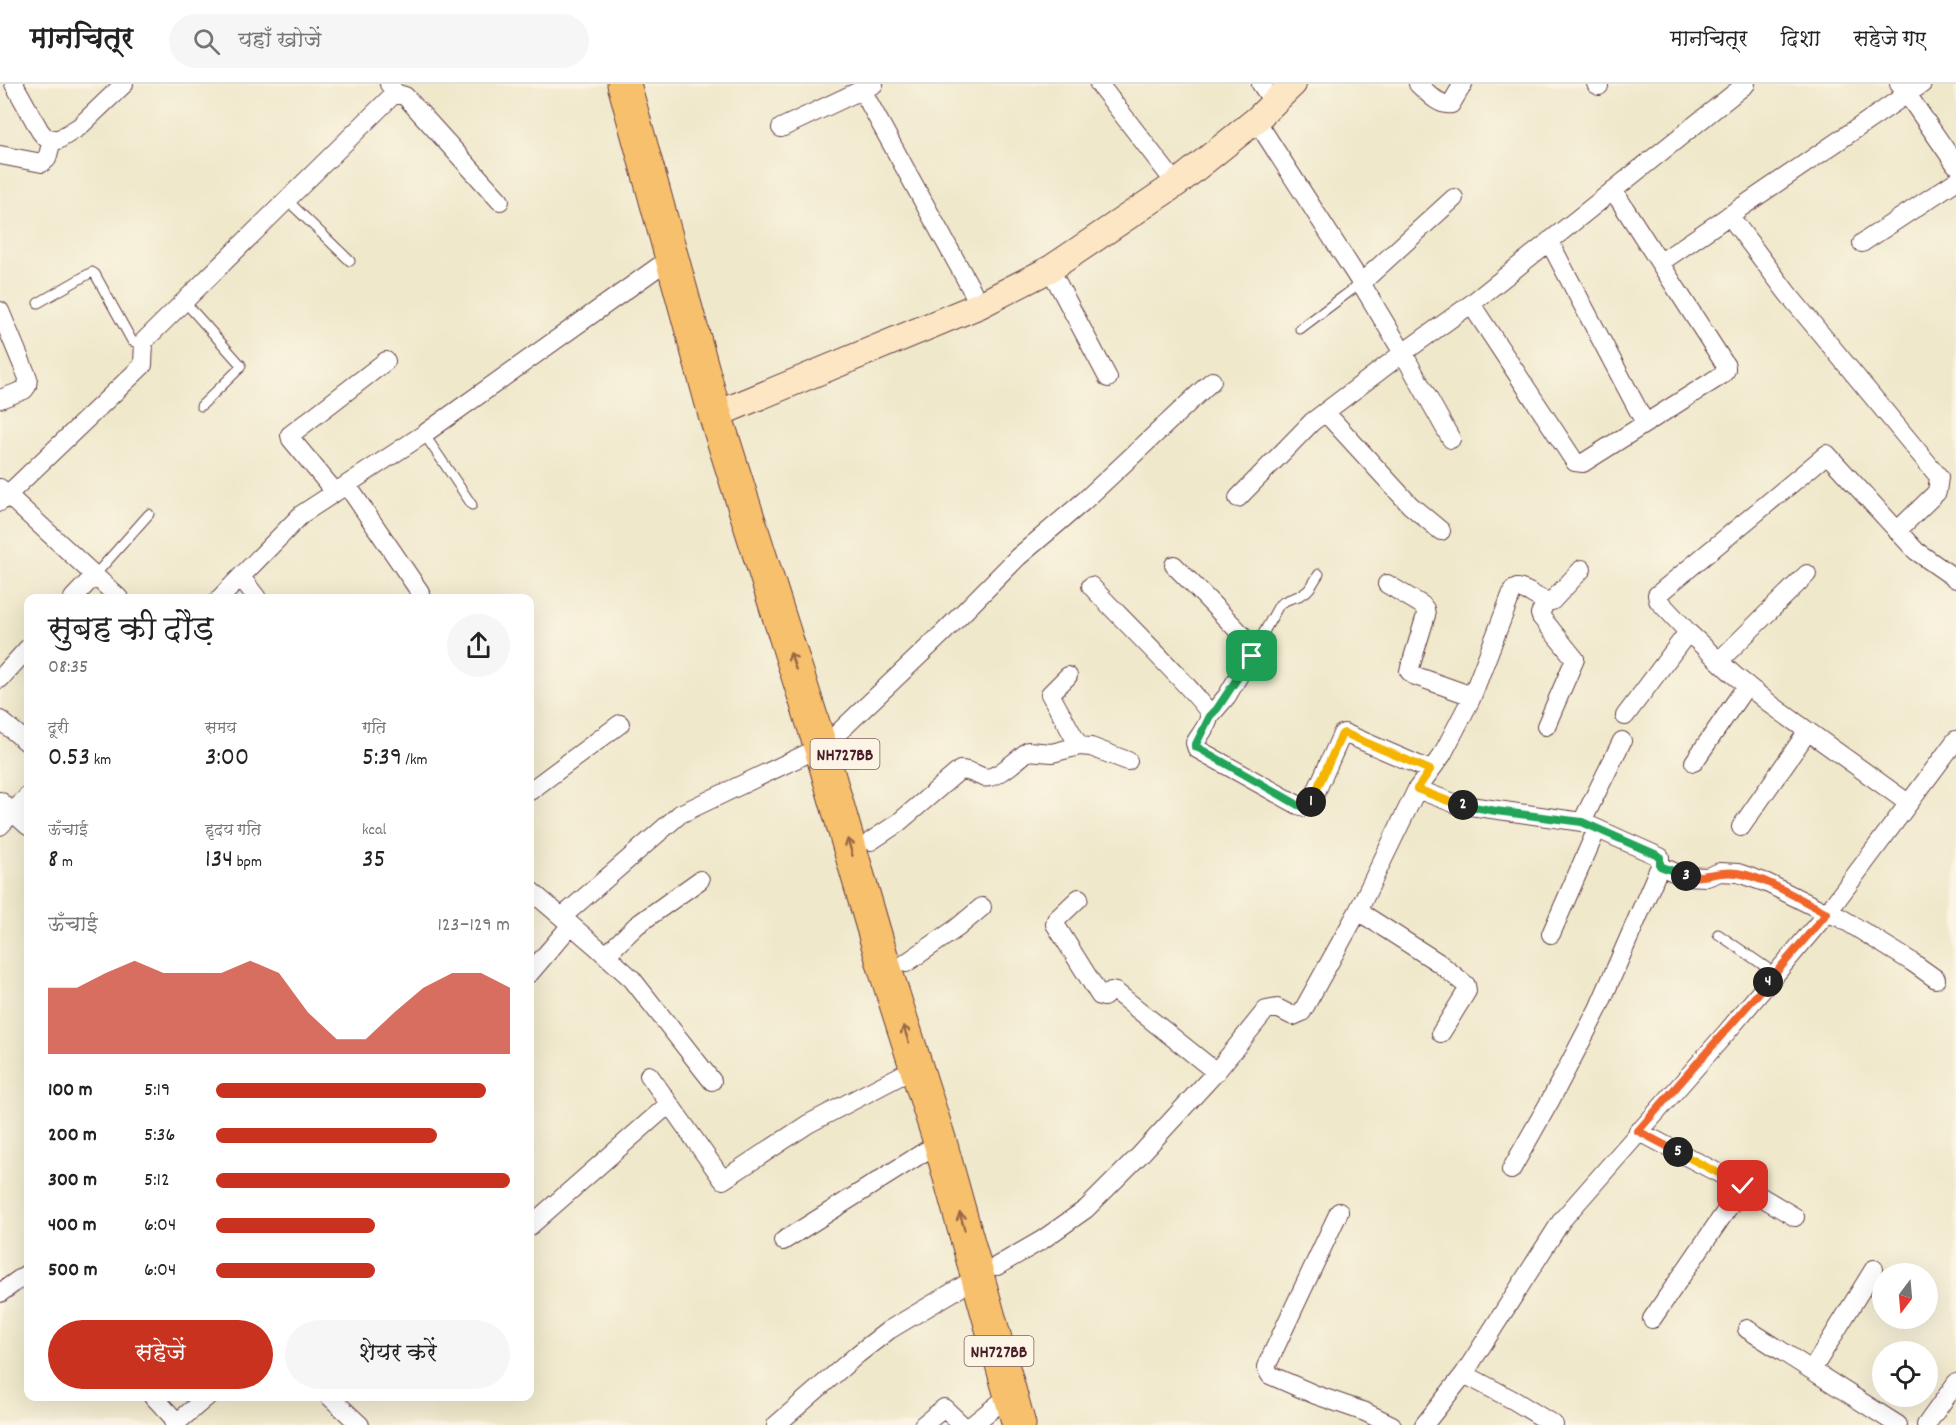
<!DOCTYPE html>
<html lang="hi">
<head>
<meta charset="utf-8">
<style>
  :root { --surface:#fff; --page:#f6f6f6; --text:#222; --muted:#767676; --line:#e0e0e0; --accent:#c8321e }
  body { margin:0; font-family:Dekko,"Playpen Sans Deva",sans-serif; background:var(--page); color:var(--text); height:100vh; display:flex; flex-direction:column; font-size:22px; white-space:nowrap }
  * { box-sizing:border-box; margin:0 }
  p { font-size:20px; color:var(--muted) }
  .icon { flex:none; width:33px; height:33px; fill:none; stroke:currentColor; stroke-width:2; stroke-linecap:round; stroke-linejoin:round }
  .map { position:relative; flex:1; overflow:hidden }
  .panel { position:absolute; left:24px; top:510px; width:510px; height:807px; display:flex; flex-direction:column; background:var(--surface); border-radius:12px; box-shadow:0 6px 24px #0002 }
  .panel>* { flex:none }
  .needle { width:39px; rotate:196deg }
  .controls { position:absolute; left:1872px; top:1179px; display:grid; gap:12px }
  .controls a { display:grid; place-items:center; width:66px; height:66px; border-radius:50%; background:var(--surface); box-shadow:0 6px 24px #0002; font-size:30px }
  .pin { position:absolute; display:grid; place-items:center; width:51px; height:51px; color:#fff; margin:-26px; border-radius:12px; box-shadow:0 3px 9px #0006 }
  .km { position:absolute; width:30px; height:30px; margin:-15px; border-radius:50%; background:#222; color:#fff; font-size:16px; line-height:30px; text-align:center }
  .round { display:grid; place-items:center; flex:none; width:63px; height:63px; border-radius:32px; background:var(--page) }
  .head { display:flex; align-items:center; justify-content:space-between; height:102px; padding:0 24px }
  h1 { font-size:33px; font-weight:600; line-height:45px }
  .figures { display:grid; grid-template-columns:repeat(3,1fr); gap:9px; height:102px; padding:6px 24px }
  .figures div { display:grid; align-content:center }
  .figures b { font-size:26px; font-weight:600 }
  .figures small { font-size:16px; font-weight:400 }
  .figures p { font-size:16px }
  .chart { height:168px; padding:12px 24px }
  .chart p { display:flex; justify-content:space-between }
  .chart svg { width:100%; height:108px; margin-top:6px; fill:var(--accent); opacity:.7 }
  .cta { display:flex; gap:12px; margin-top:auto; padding:12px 24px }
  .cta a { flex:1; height:69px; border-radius:36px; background:var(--accent); color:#fff; font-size:24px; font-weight:600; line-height:69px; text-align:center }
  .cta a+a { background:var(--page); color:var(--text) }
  ul { padding:0 24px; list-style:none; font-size:20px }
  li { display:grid; grid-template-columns:96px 72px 1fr; align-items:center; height:45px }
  li i { height:15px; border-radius:8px; background:var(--accent) }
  header { display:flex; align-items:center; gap:36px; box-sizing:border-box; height:84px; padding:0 30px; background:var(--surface); border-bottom:2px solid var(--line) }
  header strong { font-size:28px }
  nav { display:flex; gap:33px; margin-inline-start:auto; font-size:21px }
  .search { width:420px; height:54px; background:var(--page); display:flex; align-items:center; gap:15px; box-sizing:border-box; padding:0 21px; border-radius:33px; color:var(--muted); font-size:22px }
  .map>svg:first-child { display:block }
</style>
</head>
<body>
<header>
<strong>मानचित्र</strong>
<div class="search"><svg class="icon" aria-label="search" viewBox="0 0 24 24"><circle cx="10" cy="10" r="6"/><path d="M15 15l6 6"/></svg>यहाँ खोजें</div>
<nav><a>मानचित्र</a><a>दिशा</a><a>सहेजे गए</a></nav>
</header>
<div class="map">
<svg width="1956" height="1341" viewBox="0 0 1956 1341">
  <rect width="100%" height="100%" fill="#fcf5e5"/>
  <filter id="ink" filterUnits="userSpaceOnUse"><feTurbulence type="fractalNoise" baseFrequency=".0167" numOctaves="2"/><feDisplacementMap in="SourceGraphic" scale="12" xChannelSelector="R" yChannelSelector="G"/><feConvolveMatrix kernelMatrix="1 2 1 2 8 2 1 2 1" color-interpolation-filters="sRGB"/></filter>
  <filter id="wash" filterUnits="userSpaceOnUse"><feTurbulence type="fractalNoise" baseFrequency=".008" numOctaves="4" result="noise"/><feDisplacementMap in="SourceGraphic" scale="24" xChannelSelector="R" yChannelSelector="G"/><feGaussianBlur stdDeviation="1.35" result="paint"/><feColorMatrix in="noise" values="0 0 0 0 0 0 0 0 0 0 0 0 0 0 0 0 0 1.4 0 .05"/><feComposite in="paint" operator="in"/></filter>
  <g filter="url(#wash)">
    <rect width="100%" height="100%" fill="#efe8cb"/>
  </g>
  <g filter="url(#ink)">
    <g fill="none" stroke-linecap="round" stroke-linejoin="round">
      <defs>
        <path id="lane" d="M287,116L350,177
          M184,217L241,281L240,284L201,322
          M38,219L92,188L95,190L132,257L143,261
          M1300,245L1361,199
          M424,350L472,421
          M94,492L149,430
          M1254,566L1279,521C1287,513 1299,515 1307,507C1312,503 1315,495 1319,490
          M1718,850L1776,890"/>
        <path id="street" d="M14,0L40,47L45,53L58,56L79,43L124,0
          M1099,0L1176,100
          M1261,0L1274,19
          M1418,0C1427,8 1438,22 1451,20L1463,0
          M1596,0L1599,2
          M1922,0L1907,10L1956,81
          M862,6L980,221
          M395,9L405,12L500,117
          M1256,36L1361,199L1403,269L1471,220L1746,0
          M781,44L874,0
          M0,71L42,79L47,75L52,56
          M1729,131L1788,210L1939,393L1937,408L1897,447
          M1549,157L1645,339
          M1862,159L1956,97
          M1661,178L1907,10L1899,0
          M1050,185L1108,294
          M1361,199L1454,114
          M1471,220L1575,378L1583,379L1722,291L1726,286V282L1613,106
          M0,227L28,294L27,302L24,306L0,315
          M1325,328L1410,421L1441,447
          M347,401L420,508
          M0,404L119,514
          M335,408L291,355L290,351L386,277
          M1238,414L1312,338L1403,269L1451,355
          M0,418L143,281L144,257L393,11L394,7L389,0
          M1174,481L1253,562L1254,566L1227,612L1210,632
          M241,493L257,514
          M1387,500L1422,521L1425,525L1426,531L1409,587L1413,591L1472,612
          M1091,502C1106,519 1208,619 1209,631C1210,639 1199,652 1195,659L1197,665L1298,721L1305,723L1311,719L1342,650L1344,649L1430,686
          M73,514L94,492
          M220,514L302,430L424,350L672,173
          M1719,577L1807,490
          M1068,592L1050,610L1079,662
          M0,595L28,564
          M1625,632L1688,548
          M0,636L28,659
          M1546,642L1575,575L1541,533L1540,530L1546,517
          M839,648L943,549L1018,473L1084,417L1212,297
          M1694,678L1747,601
          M1417,705L1456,720L1582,738L1660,773V782L1598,925L1550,1017L1511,1086
          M530,707L620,640
          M0,717L28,742
          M1908,719L1773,622L1734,591L1688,548L1658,516L1657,511L1827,370L1916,467L1956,495
          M1582,738L1622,657
          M0,742L28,712
          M1741,743L1808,647
          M871,757L898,739L960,686C970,686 974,690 983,693C995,697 1018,675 1028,667L1052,669L1079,662L1091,663L1128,677
          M1660,782L1683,792L1707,793L1720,788L1738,789L1767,799L1827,829L1841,834L1912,878L1936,895
          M530,806L598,864L632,895L712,997
          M1079,814L1056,836L1055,840L1100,912L1104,913L1111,907L1116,908L1216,988
          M1358,827L1439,879L1466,901L1467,907L1441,949
          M562,833L680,730L821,663
          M1551,850L1597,745
          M606,871L637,841L700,796
          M906,879L957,844L982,823
          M530,889L571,841
          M649,991L723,1096L808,1040L917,983
          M1638,1047L1743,1102L1795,1133
          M1339,1128L1266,1283L1270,1291L1316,1311L1365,1328L1392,1341
          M530,1142L669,1020
          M783,1157L940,1058
          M997,1182L1042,1156L1086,1125L1140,1071L1216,988L1266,926L1277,924L1293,932L1302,928L1358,827L1417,705L1442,671L1471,615L1513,506L1517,504C1530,505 1538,518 1552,517L1582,485
          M0,1209L28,1189
          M1652,1235L1743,1102
          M1747,1245L1898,1341
          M1812,1286L1874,1185
          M1464,1290L1515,1317L1554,1341
          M153,1312L177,1338
          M329,1312L360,1341
          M174,1341L208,1312
          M776,1341L858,1270L889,1246L978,1193
          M923,1341L944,1324L962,1341
          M972,1341L1011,1310
          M1424,1341L1464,1290L1562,1136L1726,949L1827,829L1956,656
          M1926,1341L1956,1299"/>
        <path id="secondary" d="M715,331L980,221L1050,185L1176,100L1256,36L1293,0"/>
        <path id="highway" d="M624,0L714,327L818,655L885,885L940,1058L1019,1341"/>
      </defs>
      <use href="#lane" stroke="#633d43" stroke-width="11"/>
      <use href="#street" stroke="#633d43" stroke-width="20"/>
      <use href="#secondary" stroke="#633d43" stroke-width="28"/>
      <use href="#highway" stroke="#633d43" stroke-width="35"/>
      <use href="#lane" stroke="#fff" stroke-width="9"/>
      <use href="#street" stroke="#fff" stroke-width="18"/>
      <use href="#secondary" stroke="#fce6c4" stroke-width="26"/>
      <use href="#highway" stroke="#f7c06c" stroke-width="33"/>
    </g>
    <defs><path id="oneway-shaft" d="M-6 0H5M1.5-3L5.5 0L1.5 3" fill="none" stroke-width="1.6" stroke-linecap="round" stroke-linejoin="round" transform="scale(1.5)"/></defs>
    <g stroke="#986748">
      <use href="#oneway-shaft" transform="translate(793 577) rotate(-108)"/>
      <use href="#oneway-shaft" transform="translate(850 763) rotate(-106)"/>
      <use href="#oneway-shaft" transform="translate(906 950) rotate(-108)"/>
      <use href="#oneway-shaft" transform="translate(962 1137) rotate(-106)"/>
    </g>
  </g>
  <g fill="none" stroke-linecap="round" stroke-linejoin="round" filter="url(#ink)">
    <defs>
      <path id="split-1" d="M1252,572L1217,625L1210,632L1195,662L1298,721L1305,723L1311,718"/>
      <path id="split-2" d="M1311,718L1342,650L1344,649L1430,686L1417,705L1456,720L1463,721"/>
      <path id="split-3" d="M1463,721L1496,727L1582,738L1657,771L1660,773V782L1686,792"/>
      <path id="split-4" d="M1686,792C1704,795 1719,786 1737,789C1768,794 1798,815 1827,829L1768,898"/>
      <path id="split-5" d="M1678,1068L1638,1047L1768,898"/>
      <path id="split-6" d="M1678,1068L1743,1102"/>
    </defs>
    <use href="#split-1" stroke="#fff" stroke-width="12"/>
    <use href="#split-2" stroke="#fff" stroke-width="12"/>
    <use href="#split-3" stroke="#fff" stroke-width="12"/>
    <use href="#split-4" stroke="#fff" stroke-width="12"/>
    <use href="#split-5" stroke="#fff" stroke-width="12"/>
    <use href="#split-6" stroke="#fff" stroke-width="12"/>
    <use href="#split-1" stroke="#22a559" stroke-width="8"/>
    <use href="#split-2" stroke="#f5b400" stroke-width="8"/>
    <use href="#split-3" stroke="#22a559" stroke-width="8"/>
    <use href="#split-4" stroke="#f0652b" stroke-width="8"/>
    <use href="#split-5" stroke="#f0652b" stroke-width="8"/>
    <use href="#split-6" stroke="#f5b400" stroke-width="8"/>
  </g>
  <g text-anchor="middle" stroke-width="5" stroke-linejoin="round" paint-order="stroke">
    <g fill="#fcf5e5" stroke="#7f5f63" stroke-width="1.5">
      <rect x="810.5" y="655" width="69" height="30" rx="4.5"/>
      <rect x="964.5" y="1252" width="69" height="30" rx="4.5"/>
    </g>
    <g font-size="18" font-weight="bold" fill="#4a1f2b">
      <text x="845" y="676">NH727BB</text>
      <text x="999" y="1273">NH727BB</text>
    </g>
  </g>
</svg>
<div class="controls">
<a><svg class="needle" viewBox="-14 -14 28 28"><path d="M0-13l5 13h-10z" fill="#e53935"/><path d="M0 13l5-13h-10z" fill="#767676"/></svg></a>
<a><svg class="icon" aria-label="locate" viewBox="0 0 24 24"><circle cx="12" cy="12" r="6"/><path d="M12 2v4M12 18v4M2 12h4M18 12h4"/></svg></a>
</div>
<div class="pin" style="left:1252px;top:572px;background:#1e9e55"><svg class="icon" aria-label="arrive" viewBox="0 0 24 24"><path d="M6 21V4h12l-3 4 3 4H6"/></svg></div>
<div class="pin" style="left:1743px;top:1102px;background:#d93025"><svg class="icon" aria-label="check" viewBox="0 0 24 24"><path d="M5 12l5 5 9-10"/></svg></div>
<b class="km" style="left:1311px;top:718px">1</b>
<b class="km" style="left:1463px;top:721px">2</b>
<b class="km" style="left:1686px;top:792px">3</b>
<b class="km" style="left:1768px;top:898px">4</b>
<b class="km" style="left:1678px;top:1068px">5</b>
<section class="panel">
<div class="head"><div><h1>सुबह की दौड़</h1><p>08:35</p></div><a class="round"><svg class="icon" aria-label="share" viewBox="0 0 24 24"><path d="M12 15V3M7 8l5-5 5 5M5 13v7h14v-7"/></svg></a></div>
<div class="figures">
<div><p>दूरी</p><b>0.53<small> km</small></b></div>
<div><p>समय</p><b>3:00</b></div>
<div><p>गति</p><b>5:39<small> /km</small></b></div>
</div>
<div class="figures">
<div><p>ऊँचाई</p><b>8<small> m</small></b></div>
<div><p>हृदय गति</p><b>134<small> bpm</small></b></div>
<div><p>kcal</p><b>35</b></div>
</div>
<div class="chart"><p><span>ऊँचाई</span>123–129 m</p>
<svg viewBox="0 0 160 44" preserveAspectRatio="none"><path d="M0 44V17L10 17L20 11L30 6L40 11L50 11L60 11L70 6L80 11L90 27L100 38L110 38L120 27L130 17L140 11L150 11L160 17V44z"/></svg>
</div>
<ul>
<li><b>100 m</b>5:19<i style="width:92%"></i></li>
<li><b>200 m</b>5:36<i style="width:75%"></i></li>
<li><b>300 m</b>5:12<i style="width:100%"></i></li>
<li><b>400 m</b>6:04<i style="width:54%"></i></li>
<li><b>500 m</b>6:04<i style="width:54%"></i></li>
</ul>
<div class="cta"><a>सहेजें</a><a>शेयर करें</a></div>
</section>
</div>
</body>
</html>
